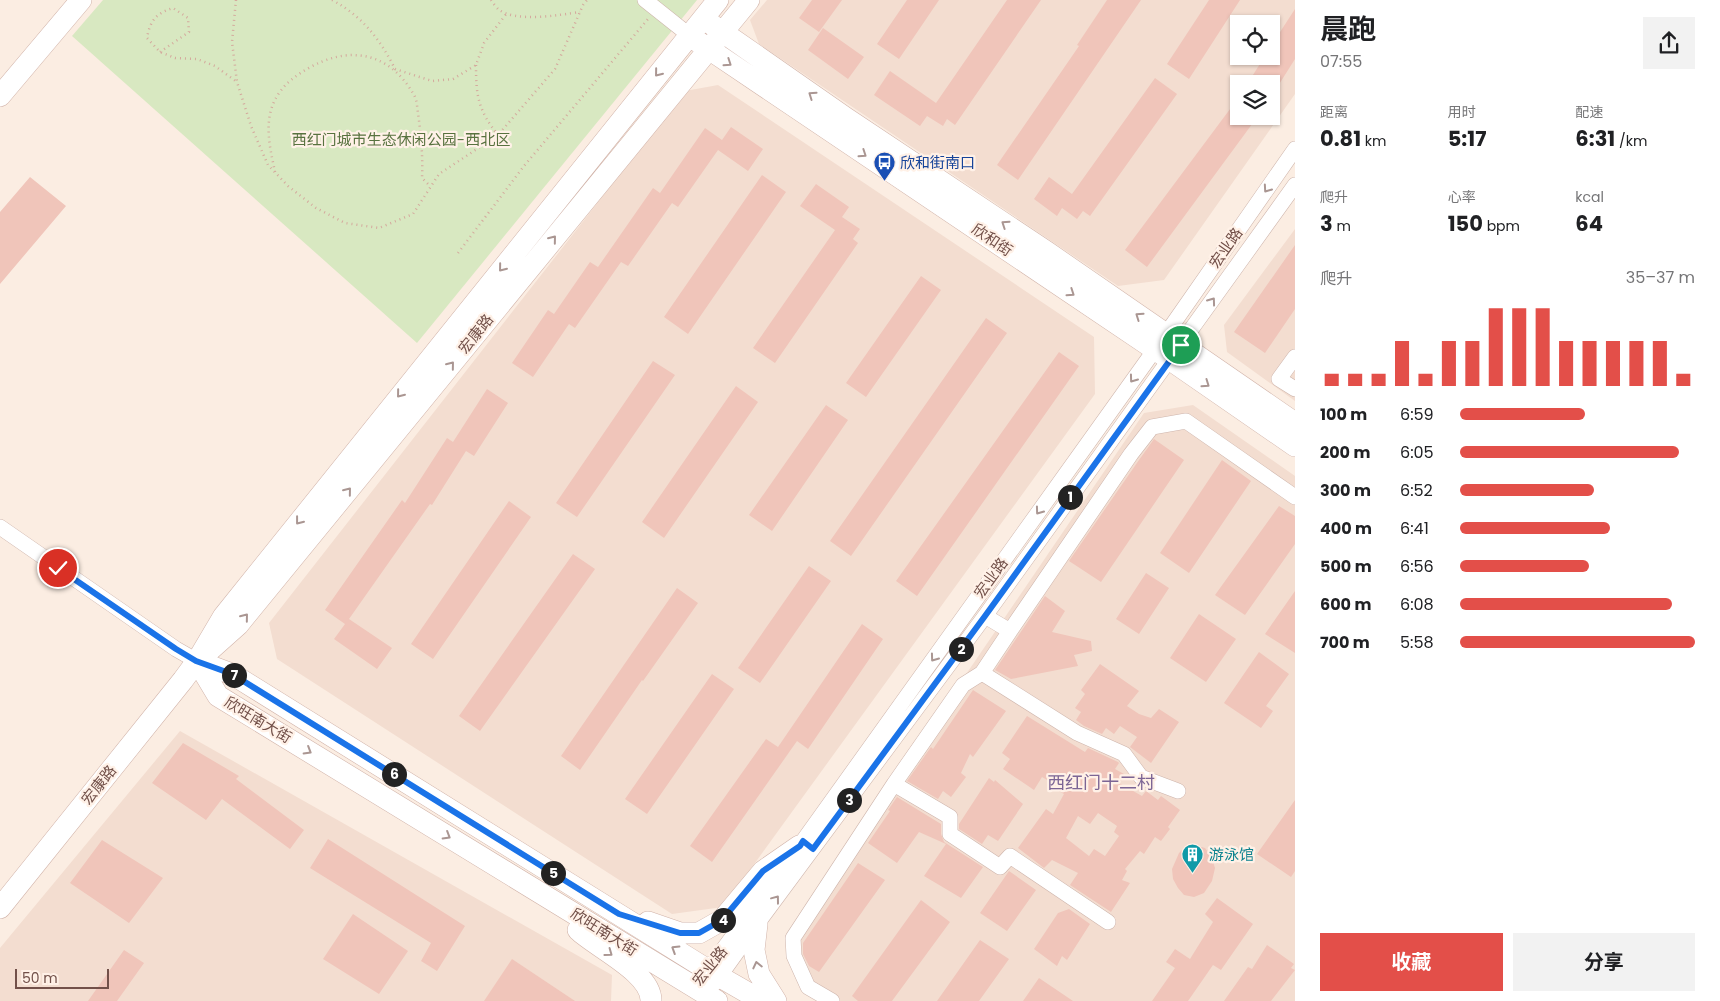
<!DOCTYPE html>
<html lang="zh">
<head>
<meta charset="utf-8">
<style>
  :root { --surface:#fff; --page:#f2f2f2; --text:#202124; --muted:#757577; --accent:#e34f49 }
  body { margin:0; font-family:Poppins,"Noto Sans SC",sans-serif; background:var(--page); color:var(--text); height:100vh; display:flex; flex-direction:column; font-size:19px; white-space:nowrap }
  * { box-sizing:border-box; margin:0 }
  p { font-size:16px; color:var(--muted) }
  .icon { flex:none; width:28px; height:28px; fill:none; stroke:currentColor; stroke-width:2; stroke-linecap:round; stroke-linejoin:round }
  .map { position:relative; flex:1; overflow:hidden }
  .side { display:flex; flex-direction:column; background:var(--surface); width:425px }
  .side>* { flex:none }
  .fabs { position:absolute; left:1230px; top:15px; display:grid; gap:10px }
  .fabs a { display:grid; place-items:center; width:50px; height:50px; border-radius:0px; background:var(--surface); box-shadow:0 1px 4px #0004; font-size:25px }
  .scale { position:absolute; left:15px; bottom:12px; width:94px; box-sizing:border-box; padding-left:5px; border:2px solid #725049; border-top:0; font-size:14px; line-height:18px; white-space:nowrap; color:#725049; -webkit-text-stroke:4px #fff1e7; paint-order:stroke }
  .pin { position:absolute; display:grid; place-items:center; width:42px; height:42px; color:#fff; margin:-21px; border:2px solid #fff; border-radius:50%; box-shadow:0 1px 5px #0007 }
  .km { position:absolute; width:25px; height:25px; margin:-12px; border-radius:50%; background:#222; color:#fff; font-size:14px; line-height:25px; text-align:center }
  .round { display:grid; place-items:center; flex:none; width:52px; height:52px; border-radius:0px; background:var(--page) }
  .head { display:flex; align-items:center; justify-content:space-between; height:85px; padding:0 25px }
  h1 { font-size:28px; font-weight:700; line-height:38px }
  .metrics { display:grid; grid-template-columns:repeat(3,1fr); gap:8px; height:85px; padding:5px 25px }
  .metrics div { display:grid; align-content:center }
  .metrics b { font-size:21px; font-weight:700 }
  .metrics small { font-size:14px; font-weight:400 }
  .metrics p { font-size:14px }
  .chart { height:140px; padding:10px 25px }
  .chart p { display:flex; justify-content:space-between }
  .chart svg { width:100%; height:90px; margin-top:5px; stroke:var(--accent); stroke-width:6 }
  .button { display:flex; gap:10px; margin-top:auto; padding:10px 25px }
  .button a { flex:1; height:58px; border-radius:0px; background:var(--accent); color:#fff; font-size:20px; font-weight:700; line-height:58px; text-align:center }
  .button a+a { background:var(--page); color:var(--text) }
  ul { padding:0 25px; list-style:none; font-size:16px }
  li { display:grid; grid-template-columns:80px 60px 1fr; align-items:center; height:38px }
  li i { height:12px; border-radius:6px; background:var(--accent) }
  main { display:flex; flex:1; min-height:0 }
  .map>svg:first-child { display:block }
</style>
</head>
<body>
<main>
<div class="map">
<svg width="1295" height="1001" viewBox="0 0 1295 1001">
  <rect width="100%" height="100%" fill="#fbede2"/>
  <path fill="#f3ddd0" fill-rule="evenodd" d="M767,0H1295V94L1164,280L1118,286L759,44L750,20ZM1239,24H1271V56H1239ZM1239,84H1271V116H1239Z
    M718,85L1094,337L1095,394L723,907L672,914L277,659L269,623L685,91Z
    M1295,229V401L1227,352L1224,325Z
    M1193,405L1295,476V1001H825L805,988L787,937L1144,413Z
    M180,731L612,975L611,1001H0V948Z"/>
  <path fill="#d8e8c1" d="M103,0H697L417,343L72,36Z"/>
  <path fill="#f0c5ba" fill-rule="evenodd" d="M812,0H842L819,32L799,18Z
    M907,0H939L899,59L877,44Z
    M1007,0H1041L955,125L947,119L943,126L927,116L920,126L874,95L890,71L936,103Z
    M1107,0H1141L1018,180L997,165L1079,46L1077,45Z
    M1209,0H1240L1189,79L1167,64Z
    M1295,9V59L1271,97V84H1261L1251,78L1265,56H1271V46Z
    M823,28L864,57L848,79L808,50Z
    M1155,78L1177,94L1090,216L1083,211L1077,219L1062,208L1057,216L1034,199L1049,177L1072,194Z
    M1239,97V116H1258L1147,267L1125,250Z
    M731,127L763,149L748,171L718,150L678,207L672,203L628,266L621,262L575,328L569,324L533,377L512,363L548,310L554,314L590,262L598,267L653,188L660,193L705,128L722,140Z
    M762,175L786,192L688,334L664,317Z
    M30,177L66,206L0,284V212Z
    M816,184L849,207L842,217L860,229L853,239L858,243L775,363L753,348L835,230L800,206Z
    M1295,245V309L1265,353L1234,332Z
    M921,276L941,290L866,397L846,383Z
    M986,318L1007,333L851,556L830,541Z
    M1059,352L1079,366L917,596L896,581Z
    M653,361L675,375L577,517L556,503Z
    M736,386L758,402L664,538L642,522Z
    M487,389L508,403L474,456L466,451L432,505L430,504L349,619L392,648L377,669L334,639L345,624L325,610L402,500L405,503L447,438L453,442Z
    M826,405L848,420L772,531L749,515Z
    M1154,439L1184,460L1101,582L1069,561L1139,460Z
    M1222,460L1251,481L1189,573L1160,553Z
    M509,501L531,517L433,659L411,644Z
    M1279,506L1295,516V544L1245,615L1215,595Z
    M573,554L595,569L480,731L459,716Z
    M809,566L831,581L760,683L738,668Z
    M1146,573L1169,588L1139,634L1116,619Z
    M677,588L698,603L643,681L642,680L580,770L561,756Z
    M1295,591V653L1265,634Z
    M1045,596L1065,611L1052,632L1091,641L1092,651L1074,655L1078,666L1011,679L995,670Z
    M1199,614L1236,639L1206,682L1170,658Z
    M862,624L883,639L808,749L797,741L712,862L690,846L766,739L778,747Z
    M1259,652L1289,674L1266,706L1273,711L1261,728L1224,703Z
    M1100,664L1139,691L1127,706L1139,714L1151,718L1159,709L1179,722L1151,763L1130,747L1137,737L1120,726L1114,734L1106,728L1102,734L1084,726L1076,720L1081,712L1075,708L1085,694L1081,690Z
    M712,674L734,689L647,814L625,799Z
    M973,690L1006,711L973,757L970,754L961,773L966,777L951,797L943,791L938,799L907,781L931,747L933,749Z
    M1027,716L1085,752L1088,748L1118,762L1119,763L1115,769L1124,774L1119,783L1142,796L1146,791L1158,800L1161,796L1180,810L1168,827L1170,829L1161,841L1155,837L1144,854L1140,851L1125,869L1127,871L1122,880L1130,883L1111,912L1070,885L1078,873L1052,860L1044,868L1018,848L1046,809L1053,814L1064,794L1057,790L1059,787L1042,777L1034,790L1003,769L1010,759L1002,753ZM1098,813L1117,826L1114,832L1119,836L1105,856L1094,849L1089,856L1066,838L1078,816L1090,824Z
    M183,743L239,776L236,779L304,830L290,849L222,799L206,820L152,783Z
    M989,778L994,782L995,780L1023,804L998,841L988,835L982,844L959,829V824Z
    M897,797L941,824V834L944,842L983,867L961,898L924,876L946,844L919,832L897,863L868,843L890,811L888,810Z
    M1295,800V871L1291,877L1257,854Z
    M328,839L465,926L437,971L421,961L431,943L310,868Z
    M102,840L163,878L129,923L70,883Z
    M1194,845L1205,848L1211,856L1215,868L1212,881L1204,893L1194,897L1184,895L1178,888L1173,879L1172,869L1179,853L1186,846Z
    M858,863L885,880L819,972L809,966L803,954V943Z
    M1009,871L1036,890L1007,931L980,913Z
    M1217,898L1253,924L1221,970L1213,965L1188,1001H1152L1175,968L1166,962L1175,949L1190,959L1213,922L1205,914Z
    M921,900L950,922L892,1001H858L852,996Z
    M1069,909L1090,924L1067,960L1062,956L1057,966L1034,949L1058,913Z
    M353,914L408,951L379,994L323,959Z
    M980,940L1009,959L979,1001H937Z
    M1267,945L1294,964L1291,968L1295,970L1271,1001H1224L1248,967L1252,969Z
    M124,950L144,963L117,1001H88Z
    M512,959L575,1001H484Z
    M1039,978L1073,1001H1023Z"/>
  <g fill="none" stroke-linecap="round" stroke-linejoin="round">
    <defs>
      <path id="street" d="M645,0L689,35
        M1295,357L1279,379L1295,389
        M0,527L176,649L197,661
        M985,616L1010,631L982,673L1077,733L1124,754L1141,777L1178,791
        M1010,631L1131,454L1152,427L1186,421L1295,497
        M982,673L963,685L894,784L950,817V834L1000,867L1010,856L1108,922
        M714,984L757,924L985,616L1295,185
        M693,987L708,970L803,841L1166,334L1295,149
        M832,1001L808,987L794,956L793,938L894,784"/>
      <path id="secondary" d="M711,24L846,118L1047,252L1295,423
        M697,41L1169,359L1295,446
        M0,96L81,0
        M210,650L238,625L749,0
        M0,908L183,680L197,661L223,617L718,0
        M648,922L680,933H699L722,920L763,871L799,846
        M757,924L754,950L759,974L776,1001
        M578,930C597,948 652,973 651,1001
        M717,1001L218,696L197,661L232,674L708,970L762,1001"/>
    </defs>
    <use href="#street" stroke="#ceb5ac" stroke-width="16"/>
    <use href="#secondary" stroke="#d1b3a9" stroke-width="22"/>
    <path stroke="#d4a99d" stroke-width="2.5" stroke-dasharray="1 4" stroke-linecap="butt" d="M236,0L232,42L237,82L251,126L268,165L288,186L316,208L345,223L379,228L413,214L439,174L498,135L555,69L583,5L587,0
      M332,0C362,16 380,39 395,69L432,81L453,79L476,65L484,43L507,13
      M491,0C493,3 496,7 498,9C515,23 559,15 580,12
      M160,52L189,32L188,18L173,8C157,13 150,20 147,38L160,52L175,58L197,59L215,66L237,82
      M476,65C476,96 478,110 498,135
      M275,172C270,148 263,121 276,98C283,85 295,76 307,69C348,45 389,51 414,95C417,100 417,107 418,113C421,135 423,156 422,178L430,186
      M458,253L524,166L648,19"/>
    <use href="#street" stroke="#fff" stroke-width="15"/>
    <use href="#secondary" stroke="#fff" stroke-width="21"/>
  </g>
  <defs><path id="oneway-chevron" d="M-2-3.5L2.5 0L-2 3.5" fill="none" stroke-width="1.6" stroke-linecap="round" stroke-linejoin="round" transform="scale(1.25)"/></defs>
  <g stroke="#aa9692">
    <use href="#oneway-chevron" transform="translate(728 63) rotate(34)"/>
    <use href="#oneway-chevron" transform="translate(658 73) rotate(129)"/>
    <use href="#oneway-chevron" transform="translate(812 95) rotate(-145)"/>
    <use href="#oneway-chevron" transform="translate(863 154) rotate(34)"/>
    <use href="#oneway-chevron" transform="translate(1267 189) rotate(125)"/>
    <use href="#oneway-chevron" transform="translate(1005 224) rotate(-146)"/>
    <use href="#oneway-chevron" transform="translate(553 239) rotate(-51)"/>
    <use href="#oneway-chevron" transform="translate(502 268) rotate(129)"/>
    <use href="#oneway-chevron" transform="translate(1071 293) rotate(34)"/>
    <use href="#oneway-chevron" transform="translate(1212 301) rotate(-54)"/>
    <use href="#oneway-chevron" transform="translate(1139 316) rotate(-145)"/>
    <use href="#oneway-chevron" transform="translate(451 365) rotate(-51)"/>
    <use href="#oneway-chevron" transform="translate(1133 379) rotate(126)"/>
    <use href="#oneway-chevron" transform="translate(1206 384) rotate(35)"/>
    <use href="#oneway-chevron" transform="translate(400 394) rotate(129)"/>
    <use href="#oneway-chevron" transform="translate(348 491) rotate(-51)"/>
    <use href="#oneway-chevron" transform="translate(1039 511) rotate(126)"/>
    <use href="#oneway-chevron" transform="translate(299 521) rotate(128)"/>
    <use href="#oneway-chevron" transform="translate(245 617) rotate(-51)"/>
    <use href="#oneway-chevron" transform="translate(934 658) rotate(126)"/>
    <use href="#oneway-chevron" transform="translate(308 751) rotate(31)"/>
    <use href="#oneway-chevron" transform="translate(447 836) rotate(31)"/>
    <use href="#oneway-chevron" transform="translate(776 899) rotate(-53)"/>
    <use href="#oneway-chevron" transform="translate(675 949) rotate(-148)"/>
    <use href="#oneway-chevron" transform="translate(609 953) rotate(36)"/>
    <use href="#oneway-chevron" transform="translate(757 965) rotate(-103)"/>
  </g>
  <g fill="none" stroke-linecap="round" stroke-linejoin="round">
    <defs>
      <path id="route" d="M58,568L176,649L196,661L232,674L619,914L680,933H699L722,920L763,871L800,846L803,841L813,849L985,616L1181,345"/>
    </defs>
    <use href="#route" stroke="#fff" stroke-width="10"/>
    <use href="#route" stroke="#1a73e8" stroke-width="6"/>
  </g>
  <defs>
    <symbol id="bus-pin" viewBox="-11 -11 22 30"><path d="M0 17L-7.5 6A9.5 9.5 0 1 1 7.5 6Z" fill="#1a4fb4" stroke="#fff1e7"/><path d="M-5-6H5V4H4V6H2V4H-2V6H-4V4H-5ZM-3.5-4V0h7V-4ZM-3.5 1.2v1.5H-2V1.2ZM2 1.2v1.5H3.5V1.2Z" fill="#fff"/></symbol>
    <symbol id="building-pin" viewBox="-11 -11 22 30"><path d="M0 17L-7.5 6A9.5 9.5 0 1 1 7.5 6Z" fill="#0f9aa8" stroke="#fff1e7"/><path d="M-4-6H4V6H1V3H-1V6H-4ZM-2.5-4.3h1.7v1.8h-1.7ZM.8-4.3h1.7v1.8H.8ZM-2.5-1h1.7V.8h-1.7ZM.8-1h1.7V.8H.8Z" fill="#fff"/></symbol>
  </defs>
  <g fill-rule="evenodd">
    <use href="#bus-pin" x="872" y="150" width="25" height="34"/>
    <use href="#building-pin" x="1180" y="842" width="25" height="34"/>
  </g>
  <g text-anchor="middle" stroke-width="4.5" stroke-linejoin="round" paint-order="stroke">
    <g font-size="15" fill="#58723f" stroke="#fff1e7">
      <text x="401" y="145">西红门城市生态休闲公园-西北区</text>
    </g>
    <g font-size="15" fill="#164399" stroke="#fff1e7" text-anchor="start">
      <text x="900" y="168">欣和街南口</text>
    </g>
    <g font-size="15" fill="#725049" stroke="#fff1e7">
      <text transform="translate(992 240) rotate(34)" y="5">欣和街</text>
      <text transform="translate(1226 248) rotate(-55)" y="5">宏业路</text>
      <text transform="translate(476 334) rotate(-51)" y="5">宏康路</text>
      <text transform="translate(991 578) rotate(-54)" y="5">宏业路</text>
      <text transform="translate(258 720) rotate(31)" y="5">欣旺南大街</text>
      <text transform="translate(99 785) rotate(-51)" y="5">宏康路</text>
      <text transform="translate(604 932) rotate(32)" y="5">欣旺南大街</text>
      <text transform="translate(710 966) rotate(-51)" y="5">宏业路</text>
    </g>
    <g font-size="15" fill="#0d838f" stroke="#fff1e7" text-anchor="start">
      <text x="1209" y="860">游泳馆</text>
    </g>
    <g font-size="18" fill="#7c6595" stroke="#fff1e7">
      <text x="1101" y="789">西红门十二村</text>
    </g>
  </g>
</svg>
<div class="fabs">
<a><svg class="icon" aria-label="locate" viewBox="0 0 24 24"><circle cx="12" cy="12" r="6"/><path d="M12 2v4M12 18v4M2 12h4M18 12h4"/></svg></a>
<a><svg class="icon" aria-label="layers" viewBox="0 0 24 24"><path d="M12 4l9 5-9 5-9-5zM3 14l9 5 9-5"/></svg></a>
</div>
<div class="scale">50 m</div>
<div class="pin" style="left:1181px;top:345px;background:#1e9e55"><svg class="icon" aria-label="arrive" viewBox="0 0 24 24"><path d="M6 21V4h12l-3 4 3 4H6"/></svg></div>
<div class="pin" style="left:58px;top:568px;background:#d93025"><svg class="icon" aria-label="check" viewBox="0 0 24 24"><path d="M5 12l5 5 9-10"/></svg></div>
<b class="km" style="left:1070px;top:497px">1</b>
<b class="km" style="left:961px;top:649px">2</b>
<b class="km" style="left:849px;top:800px">3</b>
<b class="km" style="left:723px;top:920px">4</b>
<b class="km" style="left:553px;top:873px">5</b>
<b class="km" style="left:394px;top:774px">6</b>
<b class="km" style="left:234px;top:675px">7</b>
</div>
<section class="side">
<div class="head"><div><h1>晨跑</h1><p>07:55</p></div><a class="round"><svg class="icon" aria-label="share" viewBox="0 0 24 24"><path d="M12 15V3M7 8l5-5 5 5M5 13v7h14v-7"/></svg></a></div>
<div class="metrics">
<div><p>距离</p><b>0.81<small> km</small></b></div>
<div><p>用时</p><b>5:17</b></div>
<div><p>配速</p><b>6:31<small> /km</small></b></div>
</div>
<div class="metrics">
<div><p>爬升</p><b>3<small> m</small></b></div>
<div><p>心率</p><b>150<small> bpm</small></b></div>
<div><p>kcal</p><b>64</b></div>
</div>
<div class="chart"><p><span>爬升</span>35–37 m</p>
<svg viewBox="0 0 160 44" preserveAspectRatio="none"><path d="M5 44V38M15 44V38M25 44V38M35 44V22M45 44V38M55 44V22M65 44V22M75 44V6M85 44V6M95 44V6M105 44V22M115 44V22M125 44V22M135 44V22M145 44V22M155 44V38"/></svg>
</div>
<ul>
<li><b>100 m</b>6:59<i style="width:53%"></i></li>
<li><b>200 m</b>6:05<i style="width:93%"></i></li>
<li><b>300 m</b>6:52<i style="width:57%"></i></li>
<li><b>400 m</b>6:41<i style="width:64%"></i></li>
<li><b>500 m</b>6:56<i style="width:55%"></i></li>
<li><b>600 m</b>6:08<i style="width:90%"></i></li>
<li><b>700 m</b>5:58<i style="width:100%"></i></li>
</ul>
<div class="button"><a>收藏</a><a>分享</a></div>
</section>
</main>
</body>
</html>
